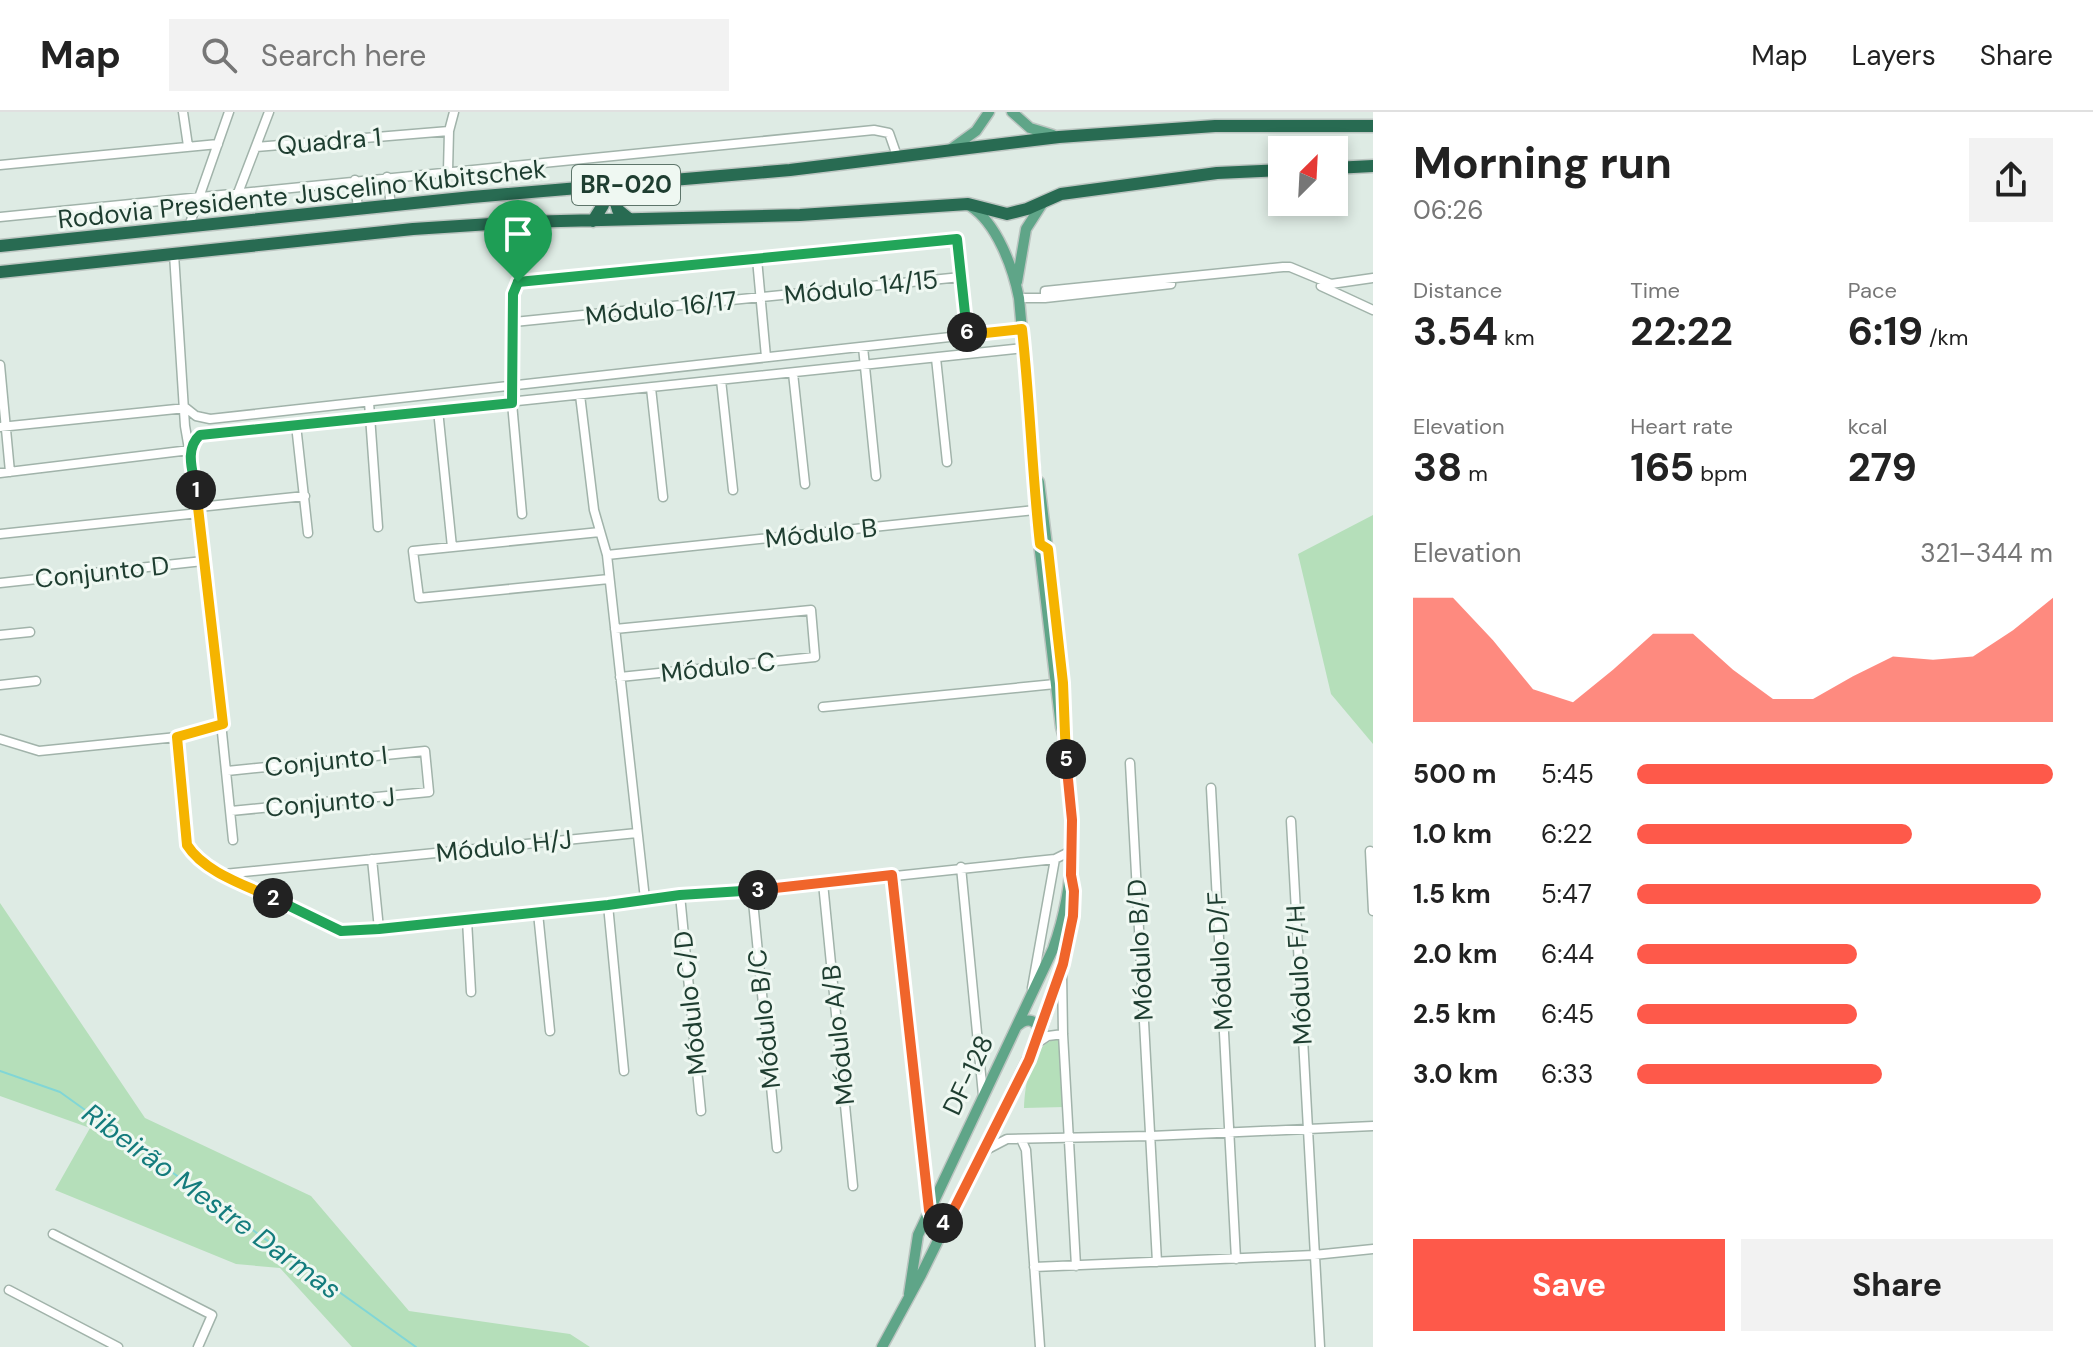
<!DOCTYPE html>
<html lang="en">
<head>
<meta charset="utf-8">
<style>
  :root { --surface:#fff; --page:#f2f2f2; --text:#222; --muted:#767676; --line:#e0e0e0; --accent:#fe594a }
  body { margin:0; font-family:"DM Sans",sans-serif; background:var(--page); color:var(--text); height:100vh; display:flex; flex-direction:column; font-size:30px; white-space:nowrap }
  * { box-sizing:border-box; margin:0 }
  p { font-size:26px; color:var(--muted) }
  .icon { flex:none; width:44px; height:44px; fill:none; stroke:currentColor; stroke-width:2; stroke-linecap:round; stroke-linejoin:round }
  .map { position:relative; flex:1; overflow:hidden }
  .drawer { display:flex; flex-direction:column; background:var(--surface); width:720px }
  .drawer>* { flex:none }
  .needle { width:52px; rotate:24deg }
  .buttons { position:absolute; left:1268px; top:24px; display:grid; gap:16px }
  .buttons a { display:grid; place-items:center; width:80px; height:80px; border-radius:0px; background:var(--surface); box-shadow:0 4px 12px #0003; font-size:40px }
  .pin { position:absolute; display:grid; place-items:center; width:68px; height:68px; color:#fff; margin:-82px -34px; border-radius:50% 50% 50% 0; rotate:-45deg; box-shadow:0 0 8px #0007 }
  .pin .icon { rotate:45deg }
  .km { position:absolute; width:40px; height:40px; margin:-20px; border-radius:50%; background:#222; color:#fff; font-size:22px; line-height:40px; text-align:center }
  .round { display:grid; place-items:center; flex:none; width:84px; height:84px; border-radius:0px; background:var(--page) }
  .headline { display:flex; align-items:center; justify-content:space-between; height:136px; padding:0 40px }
  h1 { font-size:44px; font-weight:700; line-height:60px }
  .stats { display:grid; grid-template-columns:repeat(3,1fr); gap:12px; height:136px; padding:8px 40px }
  .stats div { display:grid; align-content:center }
  .stats b { font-size:40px; font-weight:700 }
  .stats small { font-size:22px; font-weight:400 }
  .stats p { font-size:22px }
  .chart { height:224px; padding:16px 40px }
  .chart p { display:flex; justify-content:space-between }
  .chart svg { width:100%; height:144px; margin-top:8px; fill:var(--accent); opacity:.7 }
  .button { display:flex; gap:16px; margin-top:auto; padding:16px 40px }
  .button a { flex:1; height:92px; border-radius:0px; background:var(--accent); color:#fff; font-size:32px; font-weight:700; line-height:92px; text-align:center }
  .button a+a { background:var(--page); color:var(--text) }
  ul { padding:0 40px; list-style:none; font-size:26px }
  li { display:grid; grid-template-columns:128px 96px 1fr; align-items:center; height:60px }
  li i { height:20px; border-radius:10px; background:var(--accent) }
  header { display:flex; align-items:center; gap:48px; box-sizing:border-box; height:112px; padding:0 40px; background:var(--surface); border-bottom:2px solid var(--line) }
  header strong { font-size:38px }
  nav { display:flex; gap:44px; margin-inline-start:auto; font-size:28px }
  .search { width:560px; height:72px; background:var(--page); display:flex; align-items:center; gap:20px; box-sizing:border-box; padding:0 28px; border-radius:0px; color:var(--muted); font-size:30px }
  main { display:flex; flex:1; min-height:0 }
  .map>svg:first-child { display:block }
</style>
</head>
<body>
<header>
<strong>Map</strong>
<div class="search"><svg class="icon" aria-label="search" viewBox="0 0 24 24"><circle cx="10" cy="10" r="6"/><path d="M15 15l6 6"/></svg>Search here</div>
<nav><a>Map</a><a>Layers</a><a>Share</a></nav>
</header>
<main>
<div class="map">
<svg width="1373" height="1235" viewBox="0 0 1373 1235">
  <rect width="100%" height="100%" fill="#deebe4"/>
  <path fill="#b5dfba" d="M1373,403V632L1331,582L1298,442Z
    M0,791L145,1006L311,1084L409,1199L570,1222L590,1235H352L280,1156L236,1152L55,1078L90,1016L0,984Z
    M1060,926L1064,995L1024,996C1025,971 1031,930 1060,926Z"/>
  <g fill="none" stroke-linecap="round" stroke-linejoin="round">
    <path stroke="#81d6d6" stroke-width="2" d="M0,959L60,980L416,1235"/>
    <defs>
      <path id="minor" d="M183,0L188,34
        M256,35L449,19
        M0,53L218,32
        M448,59L449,19L454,0
        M387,65L391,93
        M355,68L358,97
        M238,81L269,0
        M0,105L874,18L889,21L897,44
        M520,110L518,170L513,182L512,291L522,402
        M189,114L229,0
        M174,142L185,314L199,395L233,728
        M757,147L766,245
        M518,170L957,127L967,223
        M1321,174L1373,198
        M1019,186H1045V179L1283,155H1290L1331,172L1373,166
        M1045,186L1171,172
        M514,210L961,165
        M863,235L876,364
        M936,246L947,350
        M0,253L10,360
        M793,261L805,372
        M721,268L733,378
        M651,276L663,385
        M580,283L594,398L607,443L645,787
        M369,290L378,415
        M438,298L452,435
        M296,313L308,421
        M0,315L186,296L196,304L210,307L1022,217
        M0,361L190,338L195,327L212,321L1024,236
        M199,395L305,384
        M600,420L413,439L419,486L609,467
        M0,422L199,401
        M607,443L1035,398
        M0,471L203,449
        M615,517L811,498L815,545L620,565
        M0,523L30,520
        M0,573L36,569
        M823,595L1055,572
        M177,625L187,733L193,743L223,762L341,819L379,817L608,793L680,783L752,779L1055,747L1073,738
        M0,627L39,639L177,625L223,612
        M1130,651L1157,1150
        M227,659L425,639L429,680L231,699
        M1211,676L1236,1147
        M1291,709L1320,1235
        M1370,739L1373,799
        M372,747L379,817
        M961,755L983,983
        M224,762L637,721
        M892,763L929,1098
        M823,771L853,1074
        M752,779L777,1036
        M680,783L701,999
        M608,793L624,959
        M538,801L550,919
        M467,808L471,880
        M1062,860L1063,922L1076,1154
        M1032,876L1055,747
        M1036,932L1048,924L1063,922
        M1021,1027L1026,1038L1040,1235
        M984,1039L1007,1027L1151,1024L1373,1014
        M53,1122L212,1203L198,1235
        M1034,1155L1314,1143L1373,1137
        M9,1178L118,1235"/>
      <path id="major" d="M1012,0L1030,16L1053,23
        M951,37L976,19L989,0
        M1017,170L1026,117L1042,92
        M1039,370L1055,497
        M1017,914C1028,904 1037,908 1040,922
        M909,1182L918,1123L1053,837C1080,762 1072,703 1064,626L1061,615L1035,398V361L1019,186C1013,156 997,111 970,94
        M882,1235L921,1163L1040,922L1063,852L1073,804L1072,769"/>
      <path id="highway" d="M1334,56L1373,54
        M627,73L621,78L615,88L618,98L629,107
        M590,76L602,86L603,93L593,109
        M0,134L472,85L790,58L1059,25L1215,14H1373
        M0,160L413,117L520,110L800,103L968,92L1007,102L1027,97L1061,82L1217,61L1282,58"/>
    </defs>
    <use href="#minor" stroke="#a1b3aa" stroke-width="11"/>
    <use href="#major" stroke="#bcc5c1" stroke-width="13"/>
    <use href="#highway" stroke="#bcc5c1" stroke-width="15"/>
    <use href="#minor" stroke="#fff" stroke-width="8"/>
    <use href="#major" stroke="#5fa588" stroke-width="10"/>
    <use href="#highway" stroke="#286b52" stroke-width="12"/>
  </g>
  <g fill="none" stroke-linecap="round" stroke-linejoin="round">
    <defs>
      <path id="split-1" d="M196,378C193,360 184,337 200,323L512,291L513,182L518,170"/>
      <path id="split-2" d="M196,378L223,612L177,625L187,733C204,760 245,773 273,786"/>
      <path id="split-3" d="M273,786L341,819L379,817L608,793L680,783L758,778"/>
      <path id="split-4" d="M758,778L892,763L929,1098L933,1109L943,1111"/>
      <path id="split-5" d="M943,1111L948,1109L1029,948L1063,852L1073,804L1074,779L1071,763L1072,708L1066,647"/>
      <path id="split-6" d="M967,220V223L1022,217C1030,289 1032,361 1040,432L1048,437L1063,571L1066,647"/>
      <path id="split-7" d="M518,170L957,127L967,220"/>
    </defs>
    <use href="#split-1" stroke="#fff" stroke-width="16"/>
    <use href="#split-2" stroke="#fff" stroke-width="16"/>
    <use href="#split-3" stroke="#fff" stroke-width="16"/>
    <use href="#split-4" stroke="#fff" stroke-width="16"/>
    <use href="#split-5" stroke="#fff" stroke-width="16"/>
    <use href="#split-6" stroke="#fff" stroke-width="16"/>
    <use href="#split-7" stroke="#fff" stroke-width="16"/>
    <use href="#split-1" stroke="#22a559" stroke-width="10"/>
    <use href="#split-2" stroke="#f5b400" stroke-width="10"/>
    <use href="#split-3" stroke="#22a559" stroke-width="10"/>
    <use href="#split-4" stroke="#f0652b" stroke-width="10"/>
    <use href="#split-5" stroke="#f0652b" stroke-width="10"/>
    <use href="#split-6" stroke="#f5b400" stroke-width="10"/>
    <use href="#split-7" stroke="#22a559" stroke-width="10"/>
  </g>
  <g text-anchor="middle" stroke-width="6" stroke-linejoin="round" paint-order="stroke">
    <rect fill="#eff8f2" stroke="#5d756a" stroke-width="2" x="572" y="53" width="108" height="40" rx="6"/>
    <g font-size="24" font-weight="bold" fill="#1e3d30">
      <text x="626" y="81">BR-020</text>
    </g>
    <g font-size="26" fill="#1e3d30" stroke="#eff8f2">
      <text transform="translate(329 29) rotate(-5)" y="9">Quadra 1</text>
      <text transform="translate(302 82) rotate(-6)" y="9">Rodovia Presidente Juscelino Kubitschek</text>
      <text transform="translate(861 175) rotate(-6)" y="9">Módulo 14/15</text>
      <text transform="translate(661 196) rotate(-6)" y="9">Módulo 16/17</text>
      <text transform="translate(821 421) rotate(-6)" y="9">Módulo B</text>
      <text transform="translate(102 460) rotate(-6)" y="9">Conjunto D</text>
      <text transform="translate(718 555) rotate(-6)" y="9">Módulo C</text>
      <text transform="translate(326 649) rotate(-6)" y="9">Conjunto I</text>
      <text transform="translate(330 690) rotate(-5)" y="9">Conjunto J</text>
      <text transform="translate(504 734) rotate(-6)" y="9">Módulo H/J</text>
      <text transform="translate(1140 838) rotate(-93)" y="9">Módulo B/D</text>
      <text transform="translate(1220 849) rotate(-93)" y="9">Módulo D/F</text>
      <text transform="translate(1299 863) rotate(-93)" y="9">Módulo F/H</text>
      <text transform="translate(690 891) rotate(-96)" y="9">Módulo C/D</text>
      <text transform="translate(764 907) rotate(-96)" y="9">Módulo B/C</text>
      <text transform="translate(838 923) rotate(-96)" y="9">Módulo A/B</text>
      <text transform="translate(968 963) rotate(-65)" y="9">DF-128</text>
    </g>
    <g font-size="28" font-style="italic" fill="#147c7d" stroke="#eff8f2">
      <text transform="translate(212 1089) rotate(36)" y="10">Ribeirão Mestre Darmas</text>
    </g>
  </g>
</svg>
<div class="buttons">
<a><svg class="needle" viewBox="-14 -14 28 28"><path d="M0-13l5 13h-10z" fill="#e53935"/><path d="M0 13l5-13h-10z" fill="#767676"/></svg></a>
</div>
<div class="pin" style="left:518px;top:170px;background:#1e9e55"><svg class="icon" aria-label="arrive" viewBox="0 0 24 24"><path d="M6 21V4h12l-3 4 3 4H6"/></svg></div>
<b class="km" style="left:196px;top:378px">1</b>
<b class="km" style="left:273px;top:786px">2</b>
<b class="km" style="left:758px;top:778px">3</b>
<b class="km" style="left:943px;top:1111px">4</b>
<b class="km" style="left:1066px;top:647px">5</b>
<b class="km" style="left:967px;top:220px">6</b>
</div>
<section class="drawer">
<div class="headline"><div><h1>Morning run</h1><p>06:26</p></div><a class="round"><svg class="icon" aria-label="share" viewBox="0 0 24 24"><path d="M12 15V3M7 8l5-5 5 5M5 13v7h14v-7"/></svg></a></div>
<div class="stats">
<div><p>Distance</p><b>3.54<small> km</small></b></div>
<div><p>Time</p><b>22:22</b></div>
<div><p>Pace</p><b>6:19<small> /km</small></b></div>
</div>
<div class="stats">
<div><p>Elevation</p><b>38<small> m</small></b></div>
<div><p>Heart rate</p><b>165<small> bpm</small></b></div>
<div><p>kcal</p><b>279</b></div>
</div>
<div class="chart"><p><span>Elevation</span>321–344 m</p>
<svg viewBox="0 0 160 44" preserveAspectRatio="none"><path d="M0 44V6L10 6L20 19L30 34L40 38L50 28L60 17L70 17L80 28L90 37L100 37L110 30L120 24L130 25L140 24L150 16L160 6V44z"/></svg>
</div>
<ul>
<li><b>500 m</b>5:45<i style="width:100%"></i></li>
<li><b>1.0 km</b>6:22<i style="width:66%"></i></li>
<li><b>1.5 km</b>5:47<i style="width:97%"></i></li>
<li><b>2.0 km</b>6:44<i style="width:53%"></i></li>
<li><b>2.5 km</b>6:45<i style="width:53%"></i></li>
<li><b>3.0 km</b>6:33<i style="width:59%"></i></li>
</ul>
<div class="button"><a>Save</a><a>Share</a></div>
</section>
</main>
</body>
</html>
